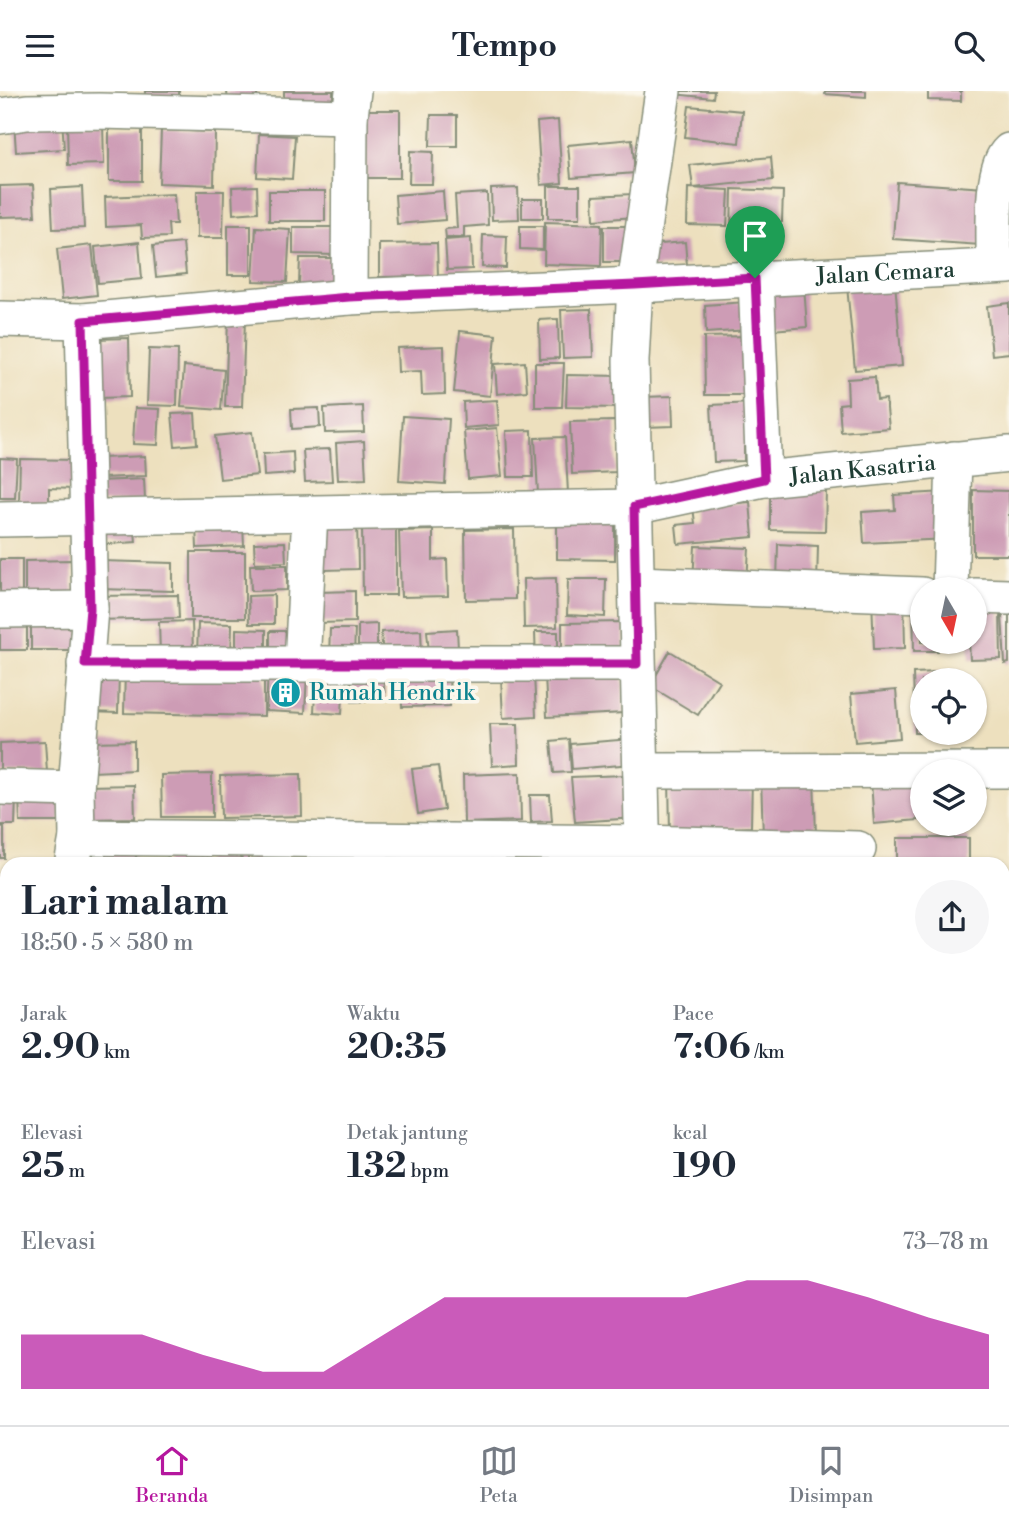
<!DOCTYPE html>
<html lang="id">
<head>
<meta charset="utf-8">
<style>
  :root { --surface:#fff; --page:#f6f6f7; --text:#1f2937; --muted:#747a83; --line:#e0e1e3; --accent:#b5179e }
  body { margin:0; font-family:"Libre Bodoni",serif; background:var(--page); color:var(--text); height:100vh; display:flex; flex-direction:column; font-size:26px; white-space:nowrap }
  * { box-sizing:border-box; margin:0 }
  p { font-size:23px; color:var(--muted) }
  .icon { flex:none; width:38px; height:38px; fill:none; stroke:currentColor; stroke-width:2; stroke-linecap:round; stroke-linejoin:round }
  .map { position:relative; flex:1; overflow:hidden }
  .sheet { position:absolute; left:0px; top:766px; width:1010px; height:569px; display:flex; flex-direction:column; background:var(--surface); border-radius:21px 21px 0 0; box-shadow:0 2px 5px #0004 }
  .sheet>* { flex:none }
  .needle { width:46px; rotate:171deg }
  .tools { position:absolute; left:910px; top:486px; display:grid; gap:14px }
  .tools a { display:grid; place-items:center; width:77px; height:77px; border-radius:50%; background:var(--surface); box-shadow:0 2px 5px #0004; font-size:35px }
  .pin { position:absolute; display:grid; place-items:center; width:60px; height:60px; color:#fff; margin:-72px -30px; border-radius:50% 50% 50% 0; rotate:-45deg; box-shadow:0 0 7px #0007 }
  .pin .icon { rotate:45deg }
  .round { display:grid; place-items:center; flex:none; width:74px; height:74px; border-radius:37px; background:var(--page) }
  .head { display:flex; align-items:center; justify-content:space-between; height:119px; padding:0 21px }
  h1 { font-size:38px; font-weight:700; line-height:52px }
  .metrics { display:grid; grid-template-columns:repeat(3,1fr); gap:10px; height:119px; padding:7px 21px }
  .metrics div { display:grid; align-content:center }
  .metrics b { font-size:35px; font-weight:700 }
  .metrics small { font-size:19px; font-weight:400 }
  .metrics p { font-size:19px }
  .chart { height:196px; padding:14px 21px }
  .chart p { display:flex; justify-content:space-between }
  .chart svg { width:100%; height:126px; margin-top:7px; fill:var(--accent); opacity:.7 }
  header { display:flex; justify-content:space-between; align-items:center; height:91px; padding:0 21px; background:var(--surface); font-size:32px; font-weight:700 }
  .tabs { display:flex; justify-content:space-around; align-items:center; height:98px; border-top:2px solid var(--line); background:var(--surface); font-size:19px; color:var(--muted) }
  .tabs a { display:grid; justify-items:center; gap:4px }
  .tabs .current { color:var(--accent) }
  .map>svg:first-child { display:block }
</style>
</head>
<body>
<header><svg class="icon" aria-label="menu" viewBox="0 0 24 24"><path d="M4 6h16M4 12h16M4 18h16"/></svg>Tempo<svg class="icon" aria-label="search" viewBox="0 0 24 24"><circle cx="10" cy="10" r="6"/><path d="M15 15l6 6"/></svg></header>
<div class="map">
<svg width="1009" height="1334" viewBox="0 0 1009 1334">
  <rect width="100%" height="100%" fill="#fbf7ec"/>
  <filter id="ink" filterUnits="userSpaceOnUse"><feTurbulence type="fractalNoise" baseFrequency=".0143" numOctaves="2"/><feDisplacementMap in="SourceGraphic" scale="14" xChannelSelector="R" yChannelSelector="G"/><feConvolveMatrix kernelMatrix="1 2 1 2 8 2 1 2 1" color-interpolation-filters="sRGB"/></filter>
  <filter id="wash" filterUnits="userSpaceOnUse"><feTurbulence type="fractalNoise" baseFrequency=".00686" numOctaves="4" result="noise"/><feDisplacementMap in="SourceGraphic" scale="28" xChannelSelector="R" yChannelSelector="G"/><feGaussianBlur stdDeviation="1.57" result="paint"/><feColorMatrix in="noise" values="0 0 0 0 0 0 0 0 0 0 0 0 0 0 0 0 0 1.4 0 .05"/><feComposite in="paint" operator="in"/></filter>
  <g filter="url(#wash)">
    <rect width="100%" height="100%" fill="#ede0be"/>
    <g fill="none" stroke-linecap="round" stroke-linejoin="round">
      <path stroke="#63bee1" stroke-width="42" d="M1003,891L1009,888
        M1001,1328L1004,1334"/>
    </g>
    <g id="blocks">
      <path fill="#cd9cb5" d="M145,0H179V7L145,5Z
        M227,0H257V13H228Z
        M284,0H333V16L284,18Z
        M673,0H714L713,7L673,3Z
        M825,0H866V6L825,3Z
        M928,0H961V10L928,9Z
        M689,15L742,20L739,52L685,46Z
        M366,19H400V87H366Z
        M431,24H457V55H430Z
        M62,27L64,58L16,61L14,30Z
        M558,29L562,92L541,94L537,31Z
        M67,32H103L104,73L68,74Z
        M109,38H142V90H109Z
        M161,39L215,41L214,94L159,92Z
        M259,43L295,45L292,88L257,86Z
        M632,48L635,82L571,87L568,54Z
        M410,60L433,61L432,93H409Z
        M771,66L773,89L693,97L690,74Z
        M897,91L985,97L981,154L893,148Z
        M33,94L35,125L0,126V95Z
        M257,95L258,121L233,123L232,96Z
        M548,95H580V127H548Z
        M82,96L84,137L53,138L51,98Z
        M518,97L519,128L492,129L491,98Z
        M688,97L729,99L727,135L687,134Z
        M732,98L783,100L782,131H770V144L731,142Z
        M197,100H224L223,147H197Z
        M269,100H325V130H269Z
        M443,100L445,129L397,133L395,104Z
        M487,102L488,134L464,136V146L446,147L445,138L457,137L455,104Z
        M174,103L176,133H168L169,146L142,147L141,134L106,136L105,106Z
        M633,103L635,126L594,129L593,105Z
        M522,108H543V127H522Z
        M545,131L602,133L601,175L544,173Z
        M228,134H251V184H228Z
        M520,135H543V159L520,158Z
        M604,135H638V171H604Z
        M256,136L290,138L287,191L253,190Z
        M293,136H337L336,164L293,163Z
        M483,144L507,145L506,177L482,176Z
        M471,147L472,178L447,179L445,149Z
        M139,151L142,188L98,192L95,156Z
        M685,151L687,174L649,177L648,154Z
        M183,152L186,183L156,186L153,155Z
        M437,152L438,185L379,186V153Z
        M92,154L97,204L62,208L57,158Z
        M300,167H337V193H299Z
        M895,191L902,275L855,279L847,195Z
        M804,195L807,236L772,239L769,197Z
        M746,211L748,239L706,242L705,214Z
        M1009,212V262L992,264L987,215Z
        M591,218L593,266L563,267L561,219Z
        M228,228H245L242,316H225Z
        M558,228L559,267L540,268L539,229Z
        M460,240L496,244L490,305L454,301Z
        M751,245V304H705L704,246Z
        M129,247L130,306L98,307L97,248Z
        M444,255L445,303L422,304L421,280L398,281L397,257Z
        M149,258L178,259L177,315L147,314Z
        M525,271L527,300L497,303L495,273Z
        M535,272H564L562,316H535Z
        M184,275L224,279L221,319L181,316Z
        M567,284L621,285V317L566,316Z
        M875,286L877,309L886,308L889,337L841,341L839,313L848,312L847,288Z
        M672,305L673,335L644,336L643,306Z
        M497,309L499,334L464,337L463,311Z
        M753,312L755,355L744,356V370L714,371L711,314Z
        M363,315L364,341L325,342L324,317Z
        M135,317L160,318L158,354L133,353Z
        M319,317L320,336L292,338L291,318Z
        M195,322L197,353L175,355L172,323Z
        M403,325L449,328L445,393L399,390Z
        M615,330L616,381L572,383L570,331Z
        M497,337L502,385L468,388L464,340Z
        M532,339L533,386H508L506,340Z
        M252,341L257,384L220,388L215,345Z
        M565,346L568,402L538,403L535,347Z
        M364,350L366,388L338,389L336,352Z
        M330,358L332,390L305,391L303,359Z
        M293,361L294,383L264,385L263,363Z
        M145,365L146,385L101,387V367Z
        M0,367L17,368L15,407H0Z
        M20,368L75,369L74,398L49,397V413L19,412Z
        M144,388L145,409L100,412L99,390Z
        M770,399H826L825,440L770,439Z
        M973,399L1009,400V464H973Z
        M945,401L948,448L864,452L862,421L895,419L894,404Z
        M750,411L753,446L678,453L676,434L695,432L693,416Z
        M557,424H615V469L557,468Z
        M134,429L136,451L95,454L93,432Z
        M357,430L358,478L324,479V431Z
        M243,433L244,455L197,457L196,435Z
        M362,436H396V504H363Z
        M514,438L515,508L466,509L465,439Z
        M433,439V469L447,468L448,505L401,506L399,440Z
        M285,451L286,471L255,472L254,452Z
        M778,453L818,455L817,494L777,492Z
        M695,455L749,457L747,492L693,490Z
        M191,461H245V527H191Z
        M0,468H22V506L0,505Z
        M72,469L73,505L25,506V470Z
        M100,470L173,472V500L99,498Z
        M250,474H287V499L251,500Z
        M556,487L557,536L524,537L523,488Z
        M568,488H606L605,526L567,524Z
        M355,500V531L319,532L318,501Z
        M178,504L179,527L95,529L94,505Z
        M274,504V533H249L248,505Z
        M904,507L905,557L874,558L872,508Z
        M913,514H922V551H938V560H914Z
        M1000,519L1001,568L970,569L969,551H975V520Z
        M1009,523V572L1005,573L1002,524Z
        M80,524V559H31V525Z
        M0,526H27V559H0Z
        M192,530L193,562L160,563L159,531Z
        M624,531V569H562V532Z
        M198,532L232,533L231,566L197,565Z
        M377,533V565H358V534Z
        M236,538L266,539V567L236,566Z
        M330,538H355L354,566L329,565Z
        M457,538L458,558L429,561L427,540Z
        M421,539L422,564L383,566L381,541Z
        M270,540H292V563H270Z
        M535,541H558V570H536Z
        M670,560L719,590L698,624L650,595Z
        M125,577L264,580V625L124,622Z
        M91,578H119L118,622L90,621Z
        M622,579L624,622L547,626L545,584Z
        M268,580L307,582L305,622L266,620Z
        M961,580L962,590H922V642H915L913,582Z
        M383,581L385,609L352,611L350,583Z
        M316,583L344,584L342,623L314,621Z
        M449,583L450,615L402,616L401,584Z
        M534,583L536,625L503,627L501,586Z
        M896,599L900,647L855,651L851,603Z
        M490,633H518L519,673L492,675Z
        M569,648L571,681L554,682L551,650Z
        M631,648L633,673L572,678L570,653Z
        M45,650L47,681L0,683V652Z
        M134,650V679L92,681L91,651Z
        M438,675L444,719L418,723L412,678Z
        M520,682L521,730L464,732L463,684Z
        M212,683V726H162L161,684Z
        M301,683L302,725L221,727L220,685Z
        M626,684L636,727L575,731L571,686Z
        M752,686L751,736L670,741L669,687Z
        M914,686L918,729L874,733L871,690Z
        M761,687H814L816,744L763,745Z
        M134,694L135,727L89,728L88,695Z
        M0,704L16,705L15,734H0Z
        M60,704V731H20L19,705Z
        M530,704H550L552,730L531,731Z
        M0,735L4,736V767H0Z
        M897,747H969V774H897Z
        M102,749L136,750V774H101Z
        M207,752L241,754V774H207Z
        M201,754L202,774H168L167,756Z
        M248,757H277V774H248Z
        M671,761L720,764V774H670Z
        M1003,787H1009V835H1003Z
        M7,798V851H0V799Z
        M7,868V908H0V869Z
        M7,924V948H0V925Z
        M0,960H3V985H0Z
        M7,996V1065H0V997Z
        M2,1137L7,1157V1173L0,1175V1138Z
        M1003,1139L1009,1166V1177L1003,1178Z
        M361,1328H392L393,1334H361Z
        M404,1328H427L428,1334H405Z
        M886,1328H904L905,1334H854Z
        M930,1328H949L950,1334H931Z"/>
    </g>
  </g>
  <g filter="url(#ink)">
    <use href="#blocks" fill-opacity="0" stroke="#868e79" stroke-width="2"/>
    <g fill="none" stroke-linecap="round" stroke-linejoin="round">
      <defs>
        <g id="minor">
          <path d="M0,25L27,21L99,20L350,26"/>
          <path d="M994,175C995,148 989,78 1009,60"/>
          <path d="M756,187L764,388"/>
          <path d="M349,206L350,26L353,0"/>
          <path id="s1" d="M0,228L83,230L349,206L635,194L1009,175"/>
          <path id="s2" d="M0,428L634,416L764,388L1009,363"/>
          <path d="M637,493L922,504"/>
          <path d="M950,499L954,368"/>
          <path d="M975,505L1009,506"/>
          <path d="M0,519L90,518"/>
          <path d="M302,572L310,423"/>
          <path d="M85,573H637"/>
          <path d="M641,680L1009,679"/>
          <path d="M0,696L76,698"/>
          <path d="M77,746L643,752L858,758"/>
          <path d="M72,774L77,746L76,698L90,518L83,230"/>
          <path d="M643,774L631,270L635,194L663,0"/>
          <path d="M0,864H7"/>
          <path d="M0,1100L7,1098"/>
          <path d="M140,1328V1334"/>
          <path d="M670,1328L671,1334"/>
          <path d="M295,1334V1328"/>
        </g>
      </defs>
      <use href="#minor" stroke="#868e79" stroke-width="38"/>
      <use href="#minor" stroke="#fff" stroke-width="35"/>
    </g>
  </g>
  <g fill="none" stroke-linecap="round" stroke-linejoin="round" filter="url(#ink)">
    <defs>
      <path id="route" d="M755,187L764,388L634,416L637,573H85L90,518L83,230L349,206L635,194Z"/>
    </defs>
    <use href="#route" stroke="#fff" stroke-width="14"/>
    <use href="#route" stroke="#b5179e" stroke-width="9"/>
  </g>
  <defs>
    <symbol id="building-disc" viewBox="-11 -11 22 22"><circle r="9.5" fill="#0f9aa8" stroke="#fbf7ec"/><path d="M-4-6H4V6H1V3H-1V6H-4ZM-2.5-4.3h1.7v1.8h-1.7ZM.8-4.3h1.7v1.8H.8ZM-2.5-1h1.7V.8h-1.7ZM.8-1h1.7V.8H.8Z" fill="#fff"/></symbol>
  </defs>
  <g fill-rule="evenodd">
    <use href="#building-disc" x="268" y="584" width="35" height="35"/>
  </g>
  <g text-anchor="middle" stroke-width="7" stroke-linejoin="round" paint-order="stroke">
    <g font-size="23" fill="#1f3d34" stroke="#fbf7ec">
      <text dy="8" stroke="none"><textPath href="#s1" startOffset="887">Jalan Cemara</textPath></text>
      <text dy="8" stroke="none"><textPath href="#s2" startOffset="866">Jalan Kasatria</textPath></text>
    </g>
    <g font-size="23" fill="#0d838f" stroke="#fbf7ec" text-anchor="start">
      <text x="309" y="609">Rumah Hendrik</text>
    </g>
  </g>
</svg>
<div class="tools">
<a><svg class="needle" viewBox="-14 -14 28 28"><path d="M0-13l5 13h-10z" fill="#e53935"/><path d="M0 13l5-13h-10z" fill="#747a83"/></svg></a>
<a><svg class="icon" aria-label="locate" viewBox="0 0 24 24"><circle cx="12" cy="12" r="6"/><path d="M12 2v4M12 18v4M2 12h4M18 12h4"/></svg></a>
<a><svg class="icon" aria-label="layers" viewBox="0 0 24 24"><path d="M12 4l9 5-9 5-9-5zM3 14l9 5 9-5"/></svg></a>
</div>
<div class="pin" style="left:755px;top:187px;background:#1e9e55"><svg class="icon" aria-label="arrive" viewBox="0 0 24 24"><path d="M6 21V4h12l-3 4 3 4H6"/></svg></div>
<section class="sheet">
<div class="head"><div><h1>Lari malam</h1><p>18:50 · 5 × 580 m</p></div><a class="round"><svg class="icon" aria-label="share" viewBox="0 0 24 24"><path d="M12 15V3M7 8l5-5 5 5M5 13v7h14v-7"/></svg></a></div>
<div class="metrics">
<div><p>Jarak</p><b>2.90<small> km</small></b></div>
<div><p>Waktu</p><b>20:35</b></div>
<div><p>Pace</p><b>7:06<small> /km</small></b></div>
</div>
<div class="metrics">
<div><p>Elevasi</p><b>25<small> m</small></b></div>
<div><p>Detak jantung</p><b>132<small> bpm</small></b></div>
<div><p>kcal</p><b>190</b></div>
</div>
<div class="chart"><p><span>Elevasi</span>73–78 m</p>
<svg viewBox="0 0 160 44" preserveAspectRatio="none"><path d="M0 44V25L10 25L20 25L30 32L40 38L50 38L60 25L70 12L80 12L90 12L100 12L110 12L120 6L130 6L140 12L150 19L160 25V44z"/></svg>
</div>
</section>
</div>
<nav class="tabs">
<a class="current"><svg class="icon" aria-label="home" viewBox="0 0 24 24"><path d="M3 11l9-7 9 7M6 9v11h12V9"/></svg>Beranda</a>
<a><svg class="icon" aria-label="map" viewBox="0 0 24 24"><path d="M3 6l6-2 6 2 6-2v14l-6 2-6-2-6 2zM9 4v14M15 6v14"/></svg>Peta</a>
<a><svg class="icon" aria-label="saved" viewBox="0 0 24 24"><path d="M7 4h10v16l-5-4-5 4z"/></svg>Disimpan</a>
</nav>
</body>
</html>
